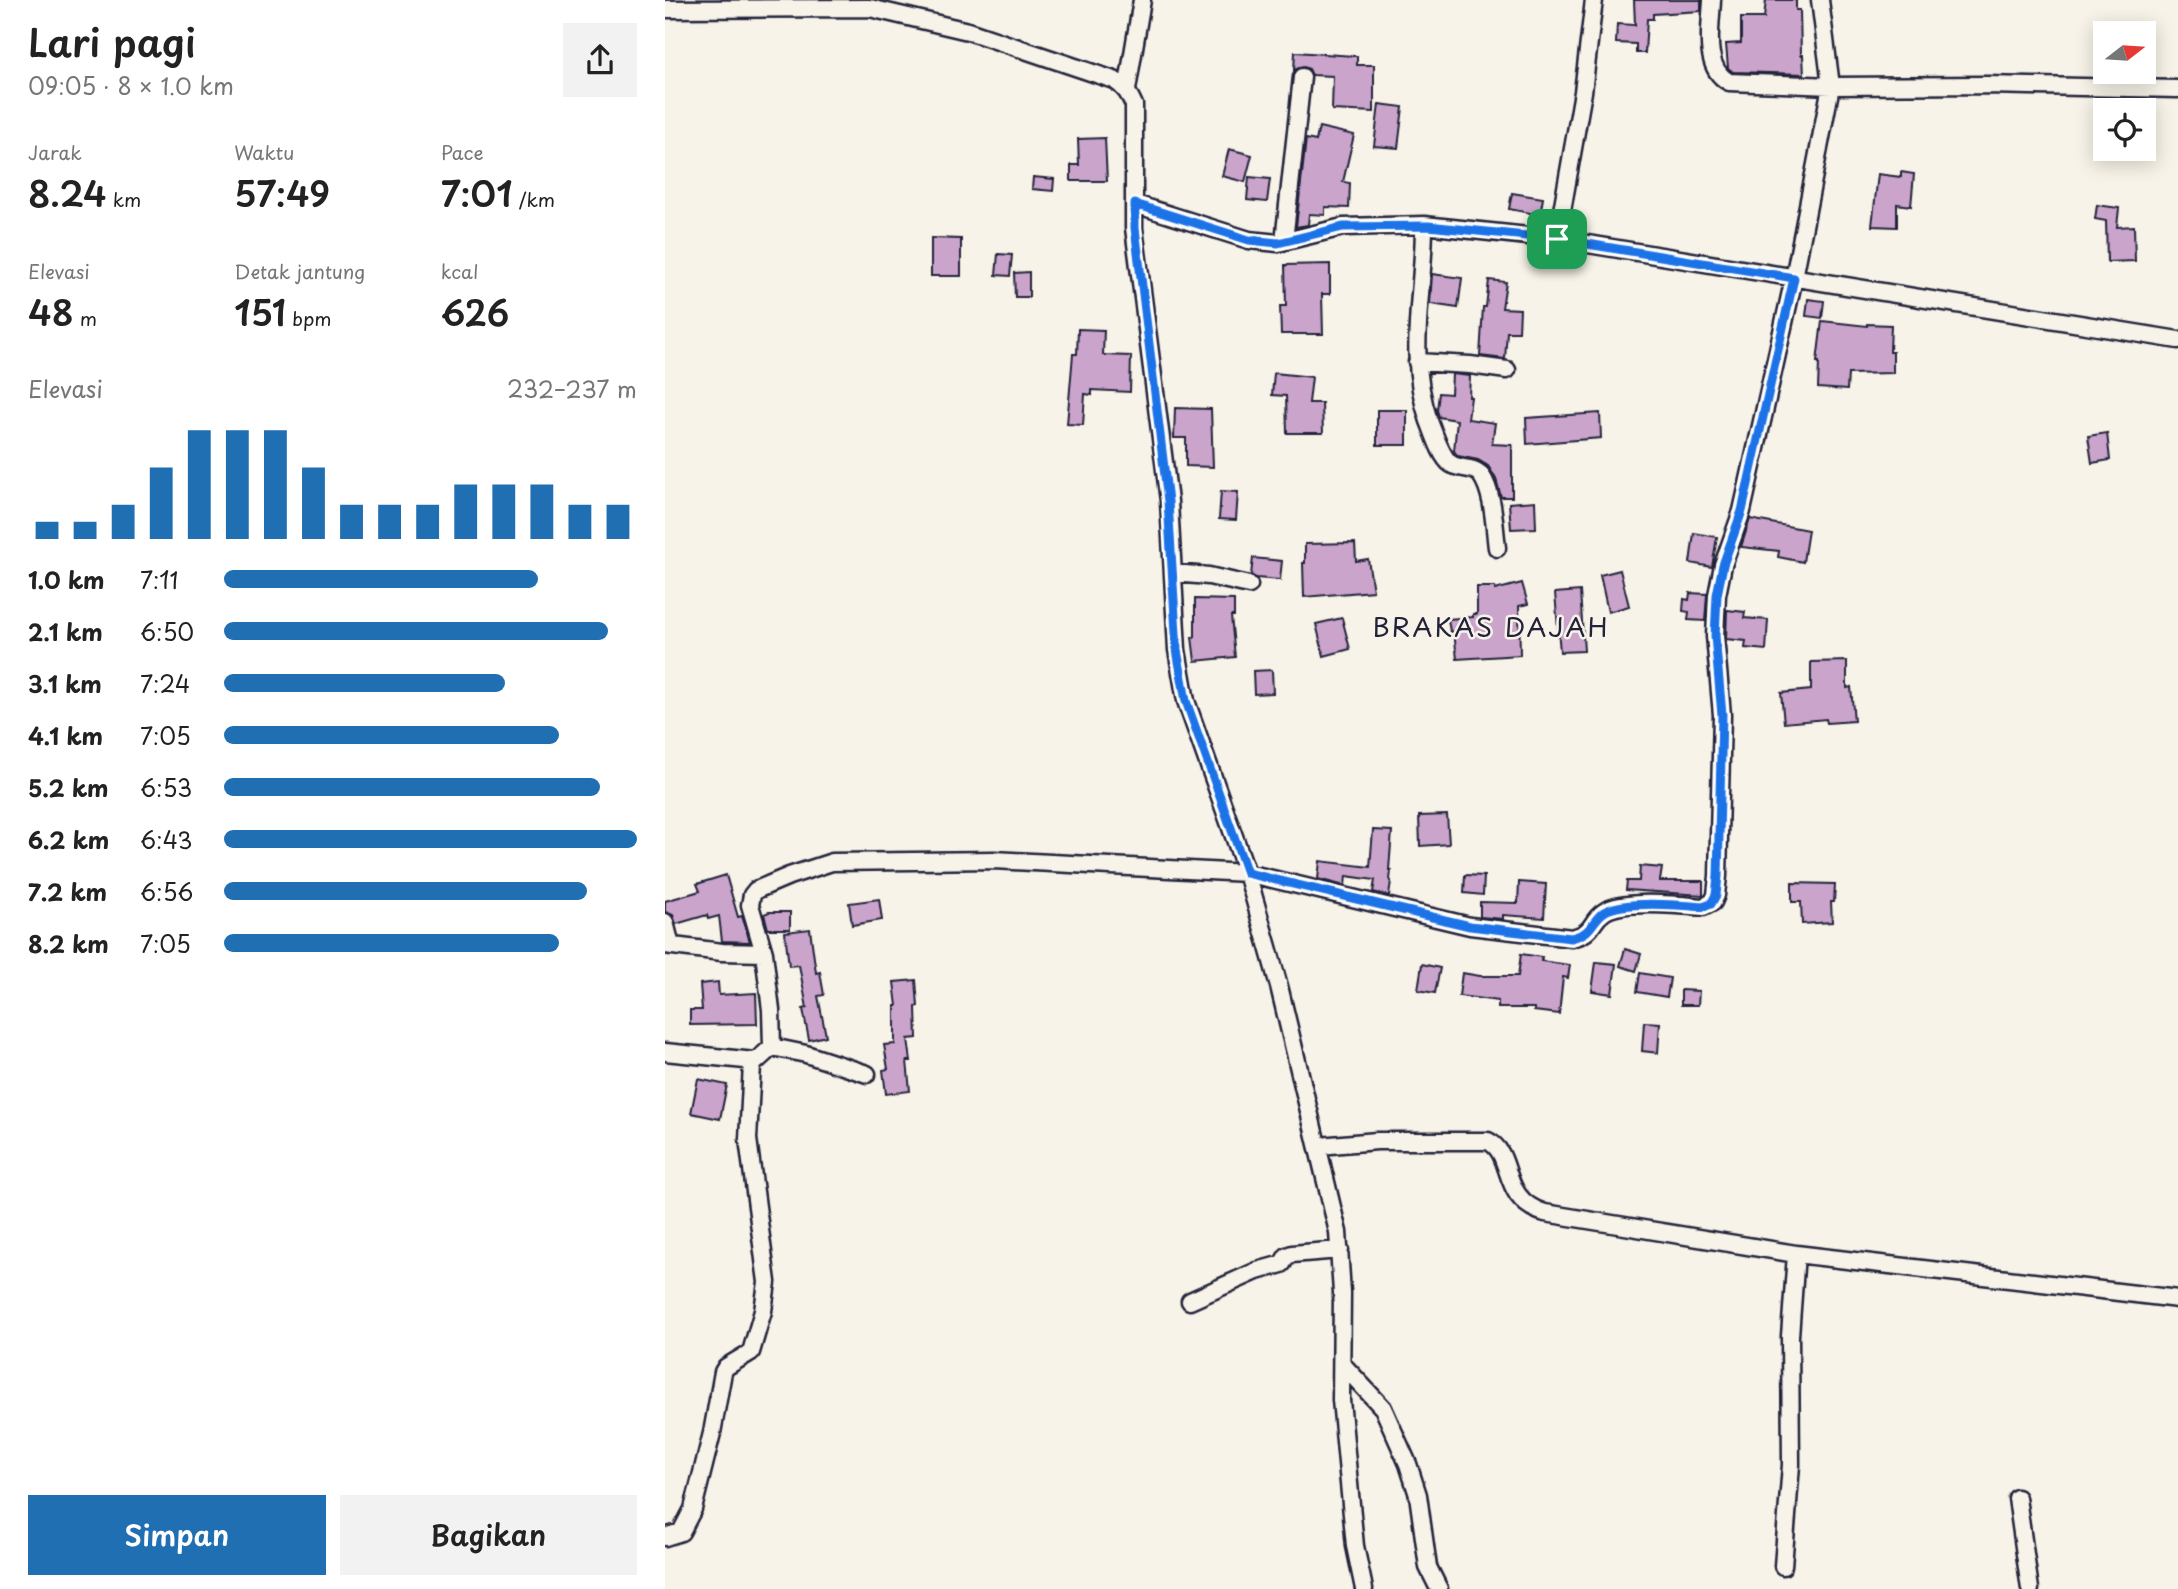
<!DOCTYPE html>
<html lang="id">
<head>
<meta charset="utf-8">
<style>
  :root { --surface:#fff; --page:#f2f2f2; --text:#222; --muted:#767676; --accent:#1f6fb2 }
  body { margin:0; font-family:"Playpen Sans",sans-serif; background:var(--page); color:var(--text); height:100vh; display:flex; flex-direction:column; font-size:26px; white-space:nowrap }
  * { box-sizing:border-box; margin:0 }
  p { font-size:23px; color:var(--muted) }
  .icon { flex:none; width:38px; height:38px; fill:none; stroke:currentColor; stroke-width:2; stroke-linecap:round; stroke-linejoin:round }
  .map { position:relative; flex:1; overflow:hidden }
  .drawer { display:flex; flex-direction:column; background:var(--surface); width:665px }
  .drawer>* { flex:none }
  .needle { width:46px; rotate:73deg }
  .buttons { position:absolute; left:1428px; top:21px; display:grid; gap:14px }
  .buttons a { display:grid; place-items:center; width:63px; height:63px; border-radius:0px; background:var(--surface); box-shadow:0 4px 18px #0003; font-size:35px }
  .pin { position:absolute; display:grid; place-items:center; width:60px; height:60px; color:#fff; margin:-30px; border-radius:14px; box-shadow:0 4px 10px #0006 }
  .round { display:grid; place-items:center; flex:none; width:74px; height:74px; border-radius:0px; background:var(--page) }
  .head { display:flex; align-items:center; justify-content:space-between; height:119px; padding:0 28px }
  h1 { font-size:38px; font-weight:600; line-height:52px }
  .stats { display:grid; grid-template-columns:repeat(3,1fr); gap:10px; height:119px; padding:7px 28px }
  .stats div { display:grid; align-content:center }
  .stats b { font-size:35px; font-weight:600 }
  .stats small { font-size:19px; font-weight:400 }
  .stats p { font-size:19px }
  .chart { height:196px; padding:14px 28px }
  .chart p { display:flex; justify-content:space-between }
  .chart svg { width:100%; height:126px; margin-top:7px; stroke:var(--accent); stroke-width:6 }
  .action { display:flex; gap:14px; margin-top:auto; padding:14px 28px }
  .action a { flex:1; height:80px; border-radius:0px; background:var(--accent); color:#fff; font-size:28px; font-weight:600; line-height:80px; text-align:center }
  .action a+a { background:var(--page); color:var(--text) }
  ul { padding:0 28px; list-style:none; font-size:23px }
  li { display:grid; grid-template-columns:112px 84px 1fr; align-items:center; height:52px }
  li i { height:18px; border-radius:9px; background:var(--accent) }
  main { display:flex; flex:1; min-height:0 }
  .map>svg:first-child { display:block }
</style>
</head>
<body>
<main>
<section class="drawer">
<div class="head"><div><h1>Lari pagi</h1><p>09:05 · 8 × 1.0 km</p></div><a class="round"><svg class="icon" aria-label="share" viewBox="0 0 24 24"><path d="M12 15V3M7 8l5-5 5 5M5 13v7h14v-7"/></svg></a></div>
<div class="stats">
<div><p>Jarak</p><b>8.24<small> km</small></b></div>
<div><p>Waktu</p><b>57:49</b></div>
<div><p>Pace</p><b>7:01<small> /km</small></b></div>
</div>
<div class="stats">
<div><p>Elevasi</p><b>48<small> m</small></b></div>
<div><p>Detak jantung</p><b>151<small> bpm</small></b></div>
<div><p>kcal</p><b>626</b></div>
</div>
<div class="chart"><p><span>Elevasi</span>232–237 m</p>
<svg viewBox="0 0 160 44" preserveAspectRatio="none"><path d="M5 44V38M15 44V38M25 44V32M35 44V19M45 44V6M55 44V6M65 44V6M75 44V19M85 44V32M95 44V32M105 44V32M115 44V25M125 44V25M135 44V25M145 44V32M155 44V32"/></svg>
</div>
<ul>
<li><b>1.0 km</b>7:11<i style="width:76%"></i></li>
<li><b>2.1 km</b>6:50<i style="width:93%"></i></li>
<li><b>3.1 km</b>7:24<i style="width:68%"></i></li>
<li><b>4.1 km</b>7:05<i style="width:81%"></i></li>
<li><b>5.2 km</b>6:53<i style="width:91%"></i></li>
<li><b>6.2 km</b>6:43<i style="width:100%"></i></li>
<li><b>7.2 km</b>6:56<i style="width:88%"></i></li>
<li><b>8.2 km</b>7:05<i style="width:81%"></i></li>
</ul>
<div class="action"><a>Simpan</a><a>Bagikan</a></div>
</section>
<div class="map">
<svg width="1513" height="1589" viewBox="0 0 1513 1589">
  <rect width="100%" height="100%" fill="#f7f3e8"/>
  <filter id="ink" filterUnits="userSpaceOnUse"><feTurbulence type="fractalNoise" baseFrequency=".0143" numOctaves="2"/><feDisplacementMap in="SourceGraphic" scale="14" xChannelSelector="R" yChannelSelector="G"/><feConvolveMatrix kernelMatrix="1 2 1 2 8 2 1 2 1" color-interpolation-filters="sRGB"/></filter>
  <g filter="url(#ink)">
    <path fill="#caa4cb" stroke="#22223b" stroke-width="2" d="M969,0H1036V11L988,14V19H982L980,53H971V44L951,43L952,24L970,25Z
      M1101,0H1131V10H1135L1136,55H1138L1139,74L1068,72L1063,68L1061,44L1076,43V18H1099Z
      M630,52L689,56H692V65H709V112L667,110L668,76L647,75L644,69L639,67L629,70Z
      M714,104L738,107L733,148L709,146Z
      M654,127L689,135L678,182L685,183L684,208L660,207V215L644,214L643,225L631,227L641,139L651,141Z
      M440,138L442,181H406V165H414L413,139Z
      M564,149L587,155L580,182L557,176Z
      M1236,172L1249,174L1246,206L1232,204V227L1207,226L1213,174L1236,177Z
      M368,177L389,179L388,191L367,189Z
      M584,177L605,179L602,202L582,200Z
      M847,193L878,198L875,215L844,209Z
      M1432,205L1454,208L1452,227L1469,226L1470,261L1442,262L1441,221L1430,219Z
      M266,238L296,239V276H266Z
      M333,254L347,255L345,276L331,275Z
      M665,264V294H657L658,334H616L615,306H621L620,265Z
      M364,272V297H350L349,273Z
      M767,274L797,278L793,308L765,304Z
      M824,280L841,282L837,308L855,309L854,332H842L840,359L815,356L818,307H821Z
      M1143,299L1159,301L1157,318L1141,316Z
      M1157,321L1202,326V324L1226,325L1225,352H1228V373L1183,374L1182,390L1153,388L1154,362H1152Z
      M413,329L439,330L438,355L466,356L465,392L427,390V395L420,394L418,425L402,424L408,354H412Z
      M609,373L647,377L644,403H657L658,433H622L621,396L607,395Z
      M787,374L805,376L804,397H806L803,419L830,423L827,444L847,445V497H836L831,479L823,466L813,460L793,456L789,451L792,420L774,417L772,410L774,393L786,394Z
      M510,408L546,409L548,467L521,466V438H509Z
      M712,410H742V445H712Z
      M935,413L936,438L862,444L861,418Z
      M1442,433L1445,460L1427,463L1423,436Z
      M556,491L573,492L571,520L554,519Z
      M870,501L871,528L846,529L844,503Z
      M1085,519L1143,530L1138,562L1113,557L1114,551L1076,547Z
      M1029,533L1052,537L1047,567L1025,563Z
      M690,543L691,561L703,559L708,591L639,597L638,563H640V544Z
      M588,558L617,561L615,580L591,578L586,575Z
      M955,570L964,606L943,612L935,575Z
      M857,583L863,604L854,606L855,655L792,659L789,631L785,632L783,619L808,617V614H812V587H830V590Z
      M915,591L919,651L895,652L890,593Z
      M1025,593L1042,594L1040,621L1023,620L1024,612L1018,611L1019,599L1024,600Z
      M530,599L569,600V616H566L570,657L530,661L527,637H530Z
      M1062,610L1080,612L1079,618L1103,620L1101,650L1080,648L1081,641L1061,639Z
      M677,618L685,649L659,656L651,624Z
      M1182,661V688L1186,687L1189,721L1162,723L1161,719L1119,723L1116,693L1146,690V662Z
      M607,670L608,693L589,694L588,671Z
      M782,815L784,844L755,846L754,816Z
      M708,830L727,831L724,870H726L725,881H726L724,896L708,892L710,880L681,876L680,886L653,879L655,861L705,867Z
      M975,866L997,868L995,881H1038V895L961,890L962,881H974Z
      M61,875L73,917L77,916L85,942L57,941L54,916L43,919L42,915L11,924L8,915L0,912V901L35,891L32,884Z
      M800,875L819,876L818,895L799,893Z
      M854,882L881,884L879,918L838,915V919L815,917V902L853,903Z
      M1127,883L1170,884L1169,902H1166L1167,922L1137,924L1136,902H1127Z
      M214,899L217,920L187,925L184,903Z
      M104,912H125V929H103L99,914Z
      M145,929L151,973L155,972L159,995L153,996L161,1036L144,1040L138,1009L142,1008L134,965L124,966L120,932Z
      M960,949L976,954L971,971L955,966Z
      M856,954L877,957L876,961L905,965L903,978L898,977L894,1014L869,1011V1008H833V1001L794,996L797,973L815,976H853Z
      M931,962L951,964L947,994L927,991Z
      M757,964L775,968L770,993L753,990Z
      M975,973L1005,978L1002,997L972,992Z
      M251,980L253,1006L251,1007L252,1038L243,1039L246,1061H242L245,1091L221,1094L218,1070L223,1069L219,1045L230,1044V1006H232L229,982Z
      M53,982L54,995L91,993L92,1024L25,1025V1010H37L35,984Z
      M1016,990L1034,991L1033,1005H1016Z
      M979,1022L995,1023L993,1053L977,1051Z
      M33,1079L62,1085L55,1119L26,1113Z"/>
    <g fill="none" stroke-linecap="round" stroke-linejoin="round">
      <defs>
        <path id="street" d="M1047,0C1046,26 1037,68 1064,82L1166,86L1321,85L1513,89
          M0,9L205,8L303,31L449,80C460,87 464,94 469,105V228L504,501L512,650L521,701L582,873L614,986L673,1232L677,1293L676,1400L690,1546L699,1589
          M462,90L477,0
          M470,204L584,240L613,243L678,227L759,225L892,239L1513,340
          M759,225C759,294 741,354 764,421C769,433 776,457 786,464C795,470 809,466 816,475C829,494 829,525 832,548
          M892,239L918,92L929,0
          M619,241L637,77
          M752,362L805,365L842,370
          M508,573L544,576L584,585
          M0,922L6,946
          M0,945L57,952L99,953
          M107,1047L141,1054L202,1074
          M0,1052L90,1061
          M654,1146L712,1141H823C850,1154 834,1200 880,1213L1131,1254L1513,1299
          M525,1301L592,1271L617,1264L622,1256L627,1254L675,1250
          M677,1364L718,1408L743,1464L753,1495L763,1567L774,1589
          M1352,1498L1365,1589
          M0,1537L16,1532L28,1509L47,1433L58,1372L61,1367L86,1352L98,1311L102,1282L83,1139L87,1065L107,1047L106,1010L99,953L85,905L87,895L91,890L124,876L167,862L329,860L582,873L805,926L907,938C931,932 924,922 939,912C958,899 1015,905 1038,907L1048,902L1051,895L1053,876L1057,715L1050,636L1052,595L1058,565L1077,511L1129,278L1166,86L1155,0
          M1118,1566L1126,1465L1125,1336L1131,1254"/>
      </defs>
      <use href="#street" stroke="#22223b" stroke-width="21"/>
      <use href="#street" stroke="#f7f3e8" stroke-width="16"/>
    </g>
  </g>
  <g fill="none" stroke-linecap="round" stroke-linejoin="round" filter="url(#ink)">
    <defs>
      <path id="route" d="M470,204L584,240L613,243L678,227L763,226L892,239L1129,278L1077,511L1058,565L1052,595L1050,636L1057,715L1053,876L1051,895L1046,904L1038,907C1017,905 956,900 939,912C925,922 929,933 906,938L805,926L582,873L521,701L512,650L503,501L470,228Z"/>
    </defs>
    <use href="#route" stroke="#fff" stroke-width="14"/>
    <use href="#route" stroke="#1a73e8" stroke-width="9"/>
  </g>
  <g text-anchor="middle" stroke-width="5" stroke-linejoin="round" paint-order="stroke">
    <g font-size="26" letter-spacing="2" fill="#22223b" stroke="#f7f3e8">
      <text x="826" y="637">BRAKAS DAJAH</text>
    </g>
  </g>
</svg>
<div class="buttons">
<a><svg class="needle" viewBox="-14 -14 28 28"><path d="M0-13l5 13h-10z" fill="#e53935"/><path d="M0 13l5-13h-10z" fill="#767676"/></svg></a>
<a><svg class="icon" aria-label="locate" viewBox="0 0 24 24"><circle cx="12" cy="12" r="6"/><path d="M12 2v4M12 18v4M2 12h4M18 12h4"/></svg></a>
</div>
<div class="pin" style="left:892px;top:239px;background:#1e9e55"><svg class="icon" aria-label="arrive" viewBox="0 0 24 24"><path d="M6 21V4h12l-3 4 3 4H6"/></svg></div>
</div>
</main>
</body>
</html>
